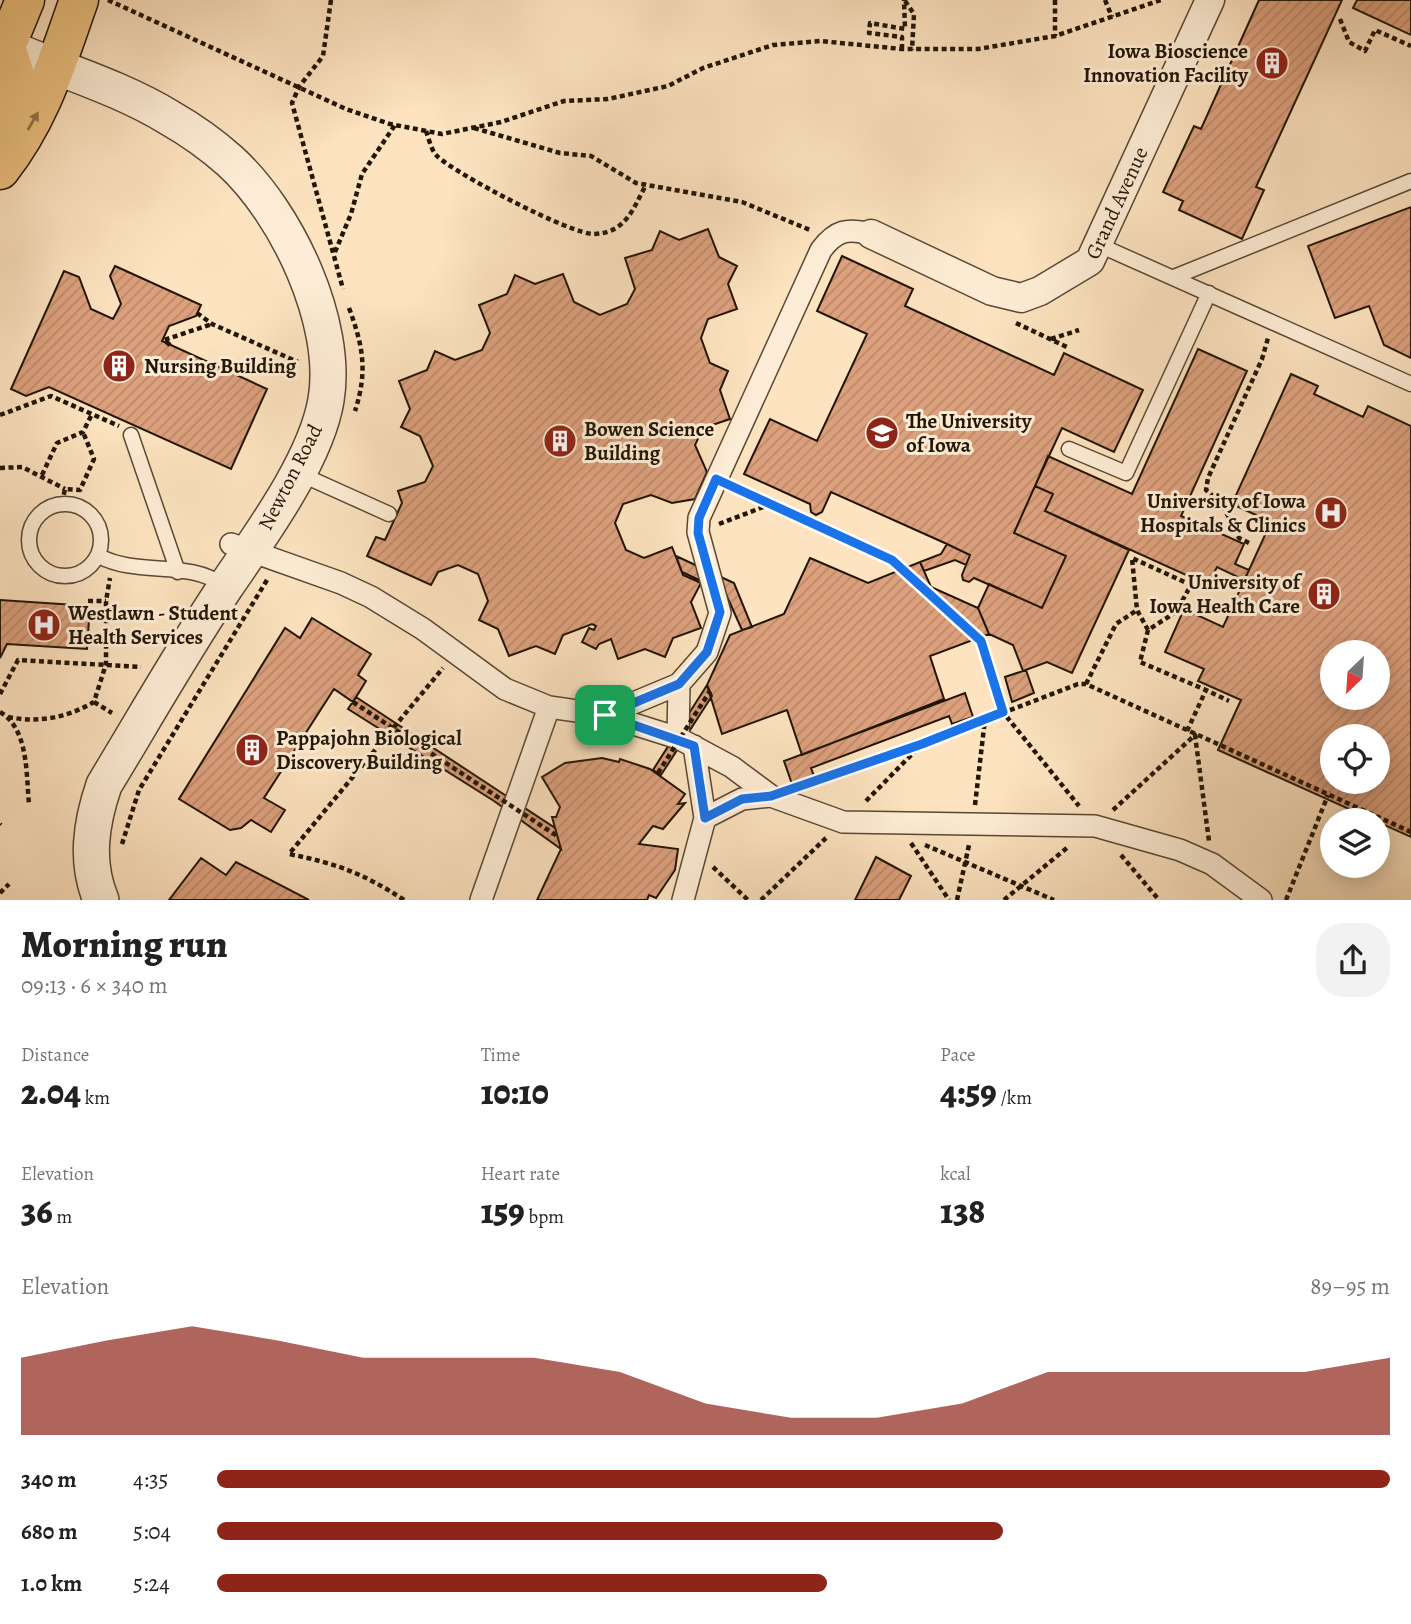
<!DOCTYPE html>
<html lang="en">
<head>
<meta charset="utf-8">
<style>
  :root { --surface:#fff; --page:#f2f2f2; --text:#222; --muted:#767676; --accent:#8f2418 }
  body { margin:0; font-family:Alegreya,serif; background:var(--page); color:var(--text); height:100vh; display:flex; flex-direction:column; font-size:26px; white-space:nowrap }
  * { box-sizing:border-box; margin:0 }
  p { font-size:23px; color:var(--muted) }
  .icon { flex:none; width:38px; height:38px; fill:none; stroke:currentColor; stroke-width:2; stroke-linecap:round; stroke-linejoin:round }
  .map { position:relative; height:900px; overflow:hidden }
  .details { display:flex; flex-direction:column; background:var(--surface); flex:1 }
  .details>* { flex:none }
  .needle { width:46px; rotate:205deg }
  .fabs { position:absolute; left:1320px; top:640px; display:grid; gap:14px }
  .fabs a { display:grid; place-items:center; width:70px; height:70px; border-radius:50%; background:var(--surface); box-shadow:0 4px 18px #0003; font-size:35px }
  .pin { position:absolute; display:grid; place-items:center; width:60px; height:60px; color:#fff; margin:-30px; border-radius:14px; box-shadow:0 4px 10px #0006 }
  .round { display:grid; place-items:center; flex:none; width:74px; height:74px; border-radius:28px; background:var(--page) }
  .headline { display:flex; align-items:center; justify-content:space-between; height:119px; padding:0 21px }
  h1 { font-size:38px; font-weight:800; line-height:52px }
  .figures { display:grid; grid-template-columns:repeat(3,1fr); gap:10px; height:119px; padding:7px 21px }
  .figures div { display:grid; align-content:center }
  .figures b { font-size:35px; font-weight:800 }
  .figures small { font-size:19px; font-weight:400 }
  .figures p { font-size:19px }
  .chart { height:196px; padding:14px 21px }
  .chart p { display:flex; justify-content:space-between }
  .chart svg { width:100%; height:126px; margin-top:7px; fill:var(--accent); opacity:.7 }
  ul { padding:0 21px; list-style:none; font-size:23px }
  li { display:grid; grid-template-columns:112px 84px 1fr; align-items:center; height:52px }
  li i { height:18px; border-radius:9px; background:var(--accent) }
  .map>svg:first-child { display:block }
</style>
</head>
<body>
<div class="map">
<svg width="1411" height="900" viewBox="0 0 1411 900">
  <defs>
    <pattern id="building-hatch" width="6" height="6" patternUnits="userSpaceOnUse" patternTransform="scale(1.75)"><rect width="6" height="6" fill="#dca07d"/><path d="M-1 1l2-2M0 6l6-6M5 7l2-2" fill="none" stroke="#bc896a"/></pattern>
  </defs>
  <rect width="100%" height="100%" fill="#fde3c0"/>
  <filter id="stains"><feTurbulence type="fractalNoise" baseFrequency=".00286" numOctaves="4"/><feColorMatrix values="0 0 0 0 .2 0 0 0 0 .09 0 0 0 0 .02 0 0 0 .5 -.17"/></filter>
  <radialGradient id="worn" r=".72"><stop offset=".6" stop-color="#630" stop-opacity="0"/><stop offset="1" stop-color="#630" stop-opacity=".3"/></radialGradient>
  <path fill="url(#building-hatch)" stroke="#211504" stroke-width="2" fill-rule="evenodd" d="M1259,0H1342L1256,187L1264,190L1242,239L1179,210L1183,201L1163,192L1194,126L1201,129Z
    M1357,0H1411V35L1353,8Z
    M1411,207V358L1384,345L1369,306L1335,318L1308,246Z
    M708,229L719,257L737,266L728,284L737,309L708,319L701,338L710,363L728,371L720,390L730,419L703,428L695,445L707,472L695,499L672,503L651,495L623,504L615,523L626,550L644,558L672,547L683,575L701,583L691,602L701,628L673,638L665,657L645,649L618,659L611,639L599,644L596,649L582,642L589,628L594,630L596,626L592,624L563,635L555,654L536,646L509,656L498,629L479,620L488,601L478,574L458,565L438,572L431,585L367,556L376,537L385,540L402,503L398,491L425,482L433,466L420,436L401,427L410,409L399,381L427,370L435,351L455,360L482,350L490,333L479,305L507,294L515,275L535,284L563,274L574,302L600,315L627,304L635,289L625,258L652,250L660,231L679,240Z
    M842,256L913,289L905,306L1054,375L1064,353L1143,390L1114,452L1062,428L1035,486L1014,533L1066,556L1042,608L974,578L969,582L963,580L962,575L970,555L947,544L831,492L822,512L816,515L811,512L810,504L744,474L770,419L817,441L867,334L817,311Z
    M115,266L201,305L196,316L169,326L162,341L267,389L231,469L49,387L26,396L11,389L64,271L79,277L91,309L113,319L121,304L110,276Z
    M1198,349L1247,371L1181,516L1244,544L1235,564L1249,570L1244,580L1217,567L1208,585L1045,511L1053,494L1035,486L1048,456L1132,494Z
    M1291,374L1318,386L1314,394L1363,417L1368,406L1411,426V837L1218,750L1241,700L1198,681L1204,669L1165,652L1184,609L1223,627L1249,570L1271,522L1232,504ZM1332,653H1377V698H1332ZM1332,737H1377V782H1332Z
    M1035,486L1053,494L1045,511L1129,550L1072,673L1047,662L1023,671L1013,645L989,634L978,608L989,584L1042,608L1066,556L1014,533Z
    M947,544L970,555L966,565L955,560L924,571L920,562L941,554Z
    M676,556L734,583L752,627L742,630L725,592L682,572Z
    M810,558L868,583L920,562L931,587L978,608L989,634L930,656L944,699L802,755L787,710L722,734L707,685L730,635L784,614Z
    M0,600L90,606L87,649L7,644L0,658Z
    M312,618L371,654L358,675L366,681L353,702L334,689L264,798L285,810L271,832L251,820L241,828L230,830L179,799L285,628L300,638Z
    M1026,670L1034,693L1012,702L1005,677Z
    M707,685L712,696L661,775L653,770Z
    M965,693L973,717L952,724L949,716L811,768L814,776L792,784L784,761Z
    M356,697L555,828L561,849L494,801L348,709Z
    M602,758L619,762L620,759L650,769L685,794L678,804L685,803L663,829L653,826L639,844L678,849L675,870L656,898L649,895L647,900H537L561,849L552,817H556L560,807L542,777L565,763Z
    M876,857L911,876L899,900H855Z
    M201,858L226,875L236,862L309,900H169Z"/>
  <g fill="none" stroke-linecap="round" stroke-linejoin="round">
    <defs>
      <path id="service" d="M1099,245L1411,384
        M1174,277L1411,181
        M131,435L178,572
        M1069,449L1126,473L1209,293
        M298,473L389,514
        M29 540a36 36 0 1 1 72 0a36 36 0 1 1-72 0Z
        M99,556C138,577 189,559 224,586"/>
      <path id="pedestrian" d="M231,544L341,583L371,597L423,629L505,689L549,707L605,715L678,738L732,767L771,796L843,822L1095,826L1180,850L1212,864L1261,900
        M605,715L679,684L707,652L720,613L698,532L699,518L821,250C836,230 847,228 871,234
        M678,738L679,684
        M705,818L742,799L771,796
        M481,900L549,707
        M683,900L705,818L694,746"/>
      <g id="minor">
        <path id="s1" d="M871,234L992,291L1021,298L1040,291L1090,261L1210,0"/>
      </g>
      <path id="tertiary" d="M0,44C56,69 118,86 170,118C191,130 212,145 230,161C287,213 339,323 326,400C316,460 260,536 226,586C183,650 144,719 104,785C91,823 85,862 101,900"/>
      <path id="primary" d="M0,61L25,0
        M0,125L16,78L6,47
        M0,170C41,118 57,62 79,0"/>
    </defs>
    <use href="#service" stroke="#584833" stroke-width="17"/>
    <use href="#pedestrian" stroke="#584833" stroke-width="24"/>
    <use href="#minor" stroke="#584833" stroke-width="31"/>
    <use href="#tertiary" stroke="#584833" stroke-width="38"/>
    <use href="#primary" stroke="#211504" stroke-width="41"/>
    <path stroke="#211504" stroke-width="4.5" stroke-dasharray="5 3.5" stroke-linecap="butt" d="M108,0L346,109L390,124L442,134L501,122L564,101L608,99L668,86L703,68L773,45L820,41L902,49H978L1055,36L1161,0
      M331,0L323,56L299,87L292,103L343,289
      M1055,0V36
      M1105,0L1112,17
      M905,1L914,14L912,50
      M1340,19L1349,42L1365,51L1375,30L1411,46
      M902,49V37L869,33L870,23L905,29L904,0
      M474,128L560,153L591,156L636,183L742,202L810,230
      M426,131C429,139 431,150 437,156C454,173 573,236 595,234C627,232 633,208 646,185
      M335,252L351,214L362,174L395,125
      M349,308C363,346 368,371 355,411
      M197,313L212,324L298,362
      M1016,323L1069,348
      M1051,339L1079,330
      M170,345L164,340L212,324
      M0,415L51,396L119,426
      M0,468L22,467L65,489
      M42,475L57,443L83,432L92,414
      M735,487L892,560L981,641L1002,711L1079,806
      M62,503L65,489L80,490L94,459L83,432
      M719,524L771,504
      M1249,543L1239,538L1222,504L1206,490L1208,478L1262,359L1268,338
      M88,601H106
      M1148,630L1137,610L1132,558L1191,585L1176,612L1148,630L1140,662L1206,690
      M1086,684L1116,624L1137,610
      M0,694L18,660L141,667
      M94,702L112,713
      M0,712C29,729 26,775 29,804
      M8,717C39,723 66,718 94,702L106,664V601L110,578
      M1187,731L1206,690L1229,701
      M802,785L922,744L1078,684H1086L1411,832
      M866,801L921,745
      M975,805L985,719
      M1113,810L1195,735L1209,841
      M0,824L1,825
      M911,843L949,900
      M122,844L139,790L267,580
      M925,845L1054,900
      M1121,855L1159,900
      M713,867L748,900
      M0,893L9,884
      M404,900C365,874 335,863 289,854L443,668
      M761,900L826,838
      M957,900L969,845
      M1004,900L1068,847
      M1286,900L1328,795"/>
    <use href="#service" stroke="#feedd6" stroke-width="14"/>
    <use href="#pedestrian" stroke="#feedd6" stroke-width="21"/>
    <use href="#minor" stroke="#feedd6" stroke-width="28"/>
    <use href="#tertiary" stroke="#feedd6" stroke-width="35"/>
    <use href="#primary" stroke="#eec280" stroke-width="38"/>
    <path stroke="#211504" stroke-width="4.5" stroke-dasharray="5 3.5" stroke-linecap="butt" d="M353,702L557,836
      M658,773L710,691"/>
  </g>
  <defs><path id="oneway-solid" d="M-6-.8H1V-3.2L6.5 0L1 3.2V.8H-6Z" transform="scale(1.75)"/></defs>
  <use fill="#927448" href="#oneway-solid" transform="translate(33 121) rotate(-60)"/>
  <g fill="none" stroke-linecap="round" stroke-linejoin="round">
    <defs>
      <path id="route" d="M716,479L892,560L981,641L1003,712L922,744L771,796L742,799L705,818L694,746L605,715L679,684L707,652L720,612L698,533L699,518Z"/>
    </defs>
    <use href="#route" stroke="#fff" stroke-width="14"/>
    <use href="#route" stroke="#1a73e8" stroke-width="9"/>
  </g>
  <defs>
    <symbol id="building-disc" viewBox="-11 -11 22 22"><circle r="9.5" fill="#8f2418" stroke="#feedd6"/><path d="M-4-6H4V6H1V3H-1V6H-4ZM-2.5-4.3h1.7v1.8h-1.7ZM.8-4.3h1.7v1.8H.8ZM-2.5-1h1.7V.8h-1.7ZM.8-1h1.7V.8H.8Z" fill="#fff"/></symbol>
    <symbol id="university-disc" viewBox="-11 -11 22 22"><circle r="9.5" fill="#8f2418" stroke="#feedd6"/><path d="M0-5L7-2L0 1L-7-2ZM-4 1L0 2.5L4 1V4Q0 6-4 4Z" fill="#fff"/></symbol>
    <symbol id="hospital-disc" viewBox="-11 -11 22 22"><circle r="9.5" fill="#8f2418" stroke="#feedd6"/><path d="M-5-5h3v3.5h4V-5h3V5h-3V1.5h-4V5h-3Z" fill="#fff"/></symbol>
  </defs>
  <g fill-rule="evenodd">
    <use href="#building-disc" x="1253" y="44" width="38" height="38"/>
    <use href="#building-disc" x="100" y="347" width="38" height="38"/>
    <use href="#university-disc" x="863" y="414" width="38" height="38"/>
    <use href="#building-disc" x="541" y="422" width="38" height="38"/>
    <use href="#hospital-disc" x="1312" y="494" width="38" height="38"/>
    <use href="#building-disc" x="1305" y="575" width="38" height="38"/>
    <use href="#hospital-disc" x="25" y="606" width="38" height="38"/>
    <use href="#building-disc" x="233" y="731" width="38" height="38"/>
  </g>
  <g text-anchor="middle" stroke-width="6" stroke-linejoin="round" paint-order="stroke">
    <g font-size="21" font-weight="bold" fill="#211504" stroke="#feedd6" text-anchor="start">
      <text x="1248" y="58" text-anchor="end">Iowa Bioscience<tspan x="1248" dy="24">Innovation Facility</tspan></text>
      <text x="144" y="373">Nursing Building</text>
      <text x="906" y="428">The University<tspan x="906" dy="24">of Iowa</tspan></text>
      <text x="584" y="436">Bowen Science<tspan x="584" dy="24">Building</tspan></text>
      <text x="1306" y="508" text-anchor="end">University of Iowa<tspan x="1306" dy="24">Hospitals &amp; Clinics</tspan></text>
      <text x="1300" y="589" text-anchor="end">University of<tspan x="1300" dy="24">Iowa Health Care</tspan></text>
      <text x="68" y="620">Westlawn - Student<tspan x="68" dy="24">Health Services</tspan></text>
      <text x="276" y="745">Pappajohn Biological<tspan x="276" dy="24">Discovery Building</tspan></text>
    </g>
    <g font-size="21" fill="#211504" stroke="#feedd6">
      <text dy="7" stroke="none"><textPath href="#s1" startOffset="306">Grand Avenue</textPath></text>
      <text transform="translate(290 477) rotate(-63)" y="7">Newton Road</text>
    </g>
  </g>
  <rect width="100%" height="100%" filter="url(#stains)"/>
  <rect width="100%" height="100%" fill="url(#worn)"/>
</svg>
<div class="fabs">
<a><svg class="needle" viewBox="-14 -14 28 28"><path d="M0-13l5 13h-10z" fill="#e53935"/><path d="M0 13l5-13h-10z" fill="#767676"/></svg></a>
<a><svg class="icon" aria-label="locate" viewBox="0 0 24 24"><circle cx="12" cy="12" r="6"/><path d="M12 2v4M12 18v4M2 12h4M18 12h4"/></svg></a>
<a><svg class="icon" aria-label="layers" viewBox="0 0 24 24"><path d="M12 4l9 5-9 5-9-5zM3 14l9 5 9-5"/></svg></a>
</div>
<div class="pin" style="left:605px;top:715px;background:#1e9e55"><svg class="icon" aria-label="arrive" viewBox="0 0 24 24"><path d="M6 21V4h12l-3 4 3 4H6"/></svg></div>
</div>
<section class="details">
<div class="headline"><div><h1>Morning run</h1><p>09:13 · 6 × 340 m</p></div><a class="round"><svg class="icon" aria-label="share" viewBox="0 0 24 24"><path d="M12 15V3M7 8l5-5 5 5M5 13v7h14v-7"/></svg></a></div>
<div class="figures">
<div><p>Distance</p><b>2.04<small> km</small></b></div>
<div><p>Time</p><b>10:10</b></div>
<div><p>Pace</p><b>4:59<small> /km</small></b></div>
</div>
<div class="figures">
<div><p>Elevation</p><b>36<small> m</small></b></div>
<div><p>Heart rate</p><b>159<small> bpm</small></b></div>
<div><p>kcal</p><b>138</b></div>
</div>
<div class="chart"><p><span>Elevation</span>89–95 m</p>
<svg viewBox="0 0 160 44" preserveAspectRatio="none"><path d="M0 44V17L10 11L20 6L30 11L40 17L50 17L60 17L70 22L80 33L90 38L100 38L110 33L120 22L130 22L140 22L150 22L160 17V44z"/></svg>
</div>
<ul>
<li><b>340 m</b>4:35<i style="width:100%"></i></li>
<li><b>680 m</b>5:04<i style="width:67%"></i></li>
<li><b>1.0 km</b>5:24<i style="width:52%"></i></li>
</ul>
</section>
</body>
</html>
